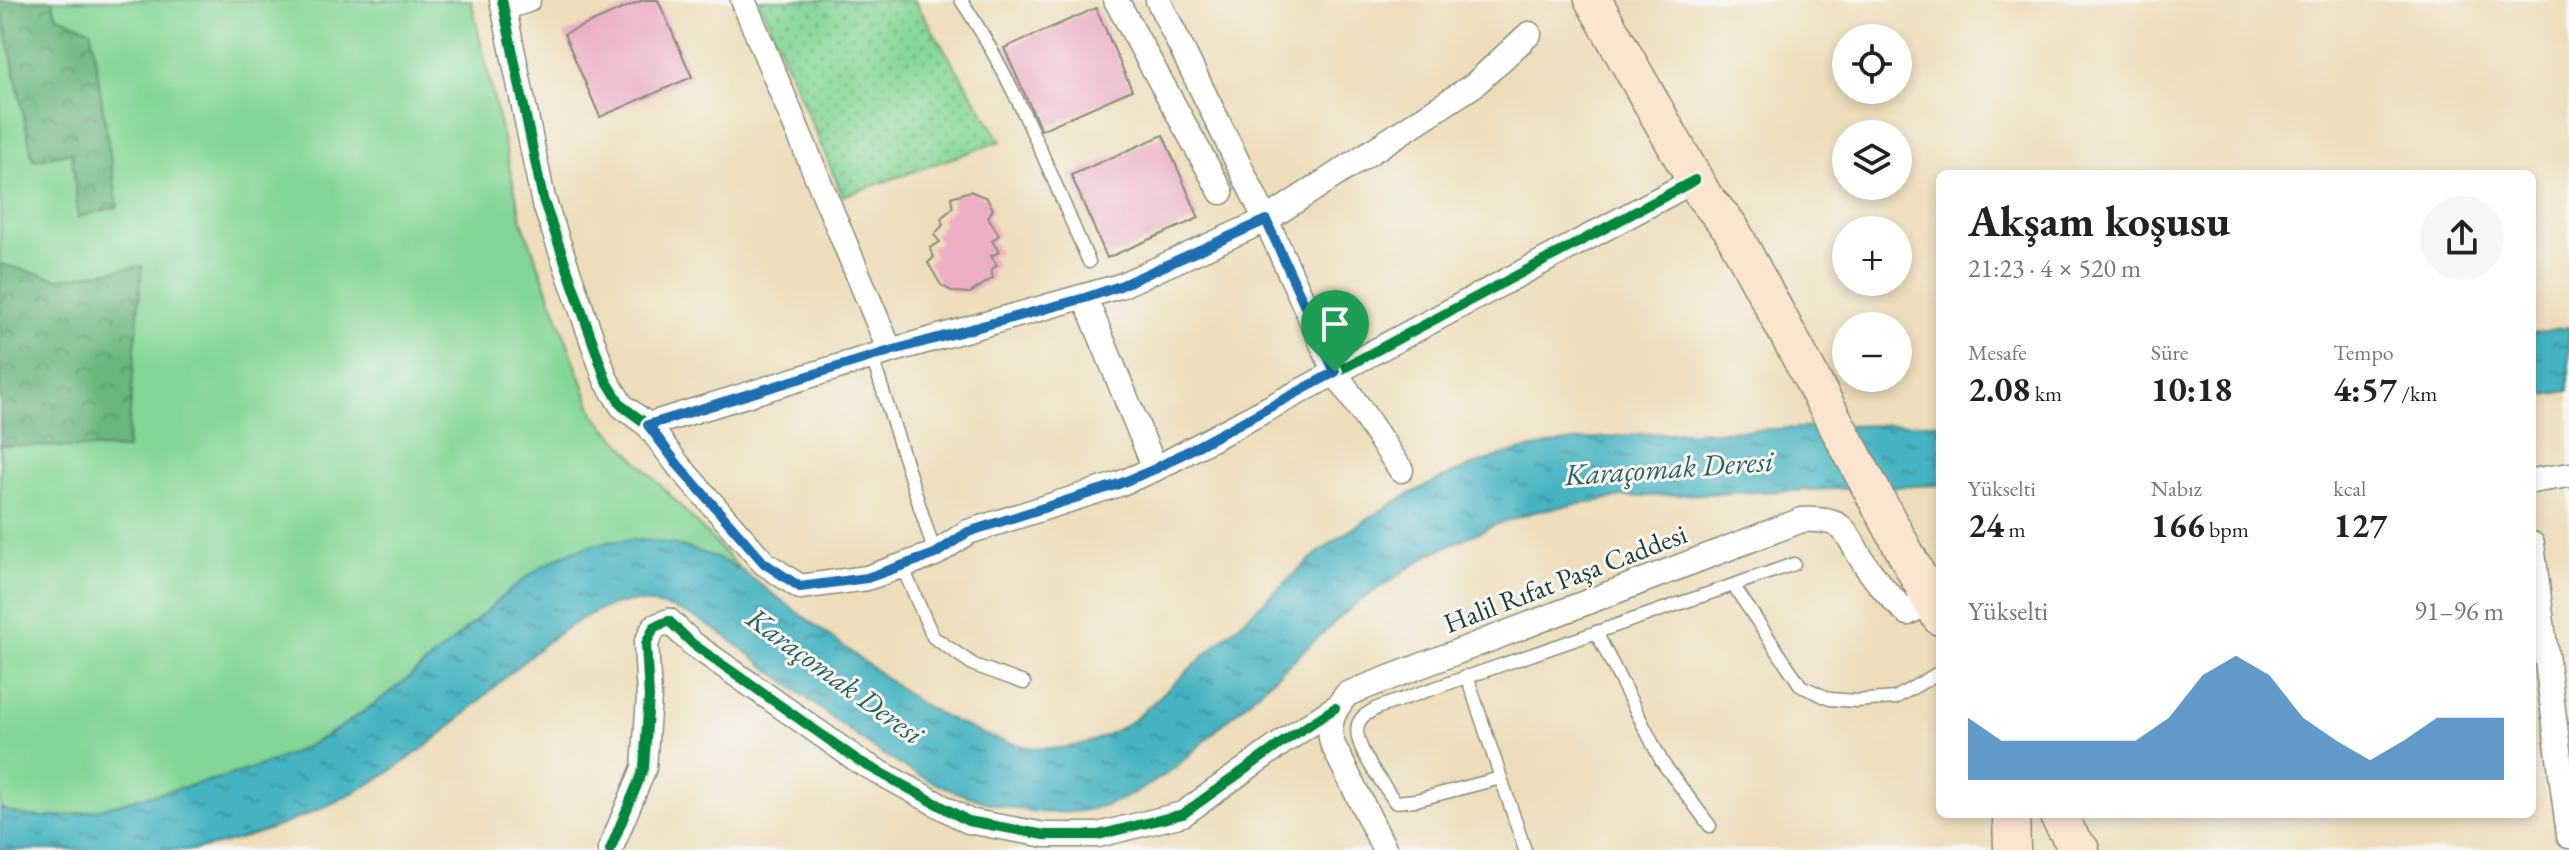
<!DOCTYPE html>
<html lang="tr">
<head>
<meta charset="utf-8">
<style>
  :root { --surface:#fff; --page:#f6f6f6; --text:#222; --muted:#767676; --accent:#1f6fb2 }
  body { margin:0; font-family:"EB Garamond",serif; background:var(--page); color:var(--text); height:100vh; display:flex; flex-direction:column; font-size:30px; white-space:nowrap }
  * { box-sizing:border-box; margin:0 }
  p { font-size:26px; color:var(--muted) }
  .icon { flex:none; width:44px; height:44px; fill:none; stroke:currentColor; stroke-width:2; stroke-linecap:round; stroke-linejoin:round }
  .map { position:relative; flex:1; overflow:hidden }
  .side { position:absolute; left:1936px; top:170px; width:600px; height:648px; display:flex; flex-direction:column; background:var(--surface); border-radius:12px; box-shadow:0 4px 12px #0003 }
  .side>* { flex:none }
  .tools { position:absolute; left:1832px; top:24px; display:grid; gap:16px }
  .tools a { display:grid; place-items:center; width:80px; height:80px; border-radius:50%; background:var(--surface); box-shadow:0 4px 12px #0003; font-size:40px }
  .pin { position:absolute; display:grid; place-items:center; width:68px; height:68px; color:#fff; margin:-82px -34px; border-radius:50% 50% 50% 0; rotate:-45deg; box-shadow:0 0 8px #0007 }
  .pin .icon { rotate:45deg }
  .round { display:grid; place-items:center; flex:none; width:84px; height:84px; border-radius:42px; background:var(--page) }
  .summary { display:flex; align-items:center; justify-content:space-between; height:136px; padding:0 32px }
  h1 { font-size:44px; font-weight:700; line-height:60px }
  .figures { display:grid; grid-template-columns:repeat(3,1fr); gap:12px; height:136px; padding:8px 32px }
  .figures div { display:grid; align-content:center }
  .figures b { font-size:34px; font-weight:700 }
  .figures small { font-size:22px; font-weight:400 }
  .figures p { font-size:22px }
  .chart { height:224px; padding:16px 32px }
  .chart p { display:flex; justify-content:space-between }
  .chart svg { width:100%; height:144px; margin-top:8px; fill:var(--accent); opacity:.7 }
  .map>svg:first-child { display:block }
</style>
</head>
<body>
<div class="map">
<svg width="2569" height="850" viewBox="0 0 2569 850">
  <defs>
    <pattern id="forest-crowns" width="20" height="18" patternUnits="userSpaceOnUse" patternTransform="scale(2)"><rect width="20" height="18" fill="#6ab67f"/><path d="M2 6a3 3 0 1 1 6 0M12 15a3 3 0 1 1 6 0" fill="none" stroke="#579569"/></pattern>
    <pattern id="park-dots" width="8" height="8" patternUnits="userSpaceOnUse" patternTransform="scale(2)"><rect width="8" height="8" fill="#83d596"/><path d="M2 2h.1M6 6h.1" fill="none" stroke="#6bae7b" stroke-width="1.8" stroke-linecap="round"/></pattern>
    <pattern id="water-ripples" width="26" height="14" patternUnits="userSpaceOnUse" patternTransform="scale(2)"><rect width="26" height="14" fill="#45b3c1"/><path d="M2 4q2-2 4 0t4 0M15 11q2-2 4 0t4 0" fill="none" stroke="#39939e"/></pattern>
  </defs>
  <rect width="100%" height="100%" fill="#f6f6f2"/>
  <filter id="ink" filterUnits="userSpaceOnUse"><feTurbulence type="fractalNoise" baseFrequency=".0125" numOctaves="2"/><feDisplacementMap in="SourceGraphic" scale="16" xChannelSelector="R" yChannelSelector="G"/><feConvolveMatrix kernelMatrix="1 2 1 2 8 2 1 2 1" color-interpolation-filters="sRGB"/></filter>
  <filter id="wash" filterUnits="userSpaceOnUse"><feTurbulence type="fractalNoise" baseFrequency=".006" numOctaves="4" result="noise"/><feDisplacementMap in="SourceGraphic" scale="32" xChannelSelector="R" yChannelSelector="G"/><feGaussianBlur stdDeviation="1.8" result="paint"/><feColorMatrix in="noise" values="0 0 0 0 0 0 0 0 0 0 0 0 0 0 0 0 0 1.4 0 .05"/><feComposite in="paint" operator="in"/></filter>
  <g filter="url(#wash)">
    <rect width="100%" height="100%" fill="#eeddba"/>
    <path fill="#83d596" stroke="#518965" stroke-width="2" d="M52,0H471L522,221L595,416L741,570C673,534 595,527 530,575C504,593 480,617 456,638C414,674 373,708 325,736C268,770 199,783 136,799C92,811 43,828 0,808V445L142,267L58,279L0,264V15H3L33,160L72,152L78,216L118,206Z"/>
    <path fill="url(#forest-crowns)" stroke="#447a5a" stroke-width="2" d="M0,0H52L56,15L91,30L118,207L78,217L72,152L33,160L3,15H0Z
      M0,264L58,279L142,266L127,449L0,445Z"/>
    <path fill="url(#park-dots)" stroke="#518965" stroke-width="2" d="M759,0H914L1001,141L843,196Z"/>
    <path fill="url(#water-ripples)" stroke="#32787a" stroke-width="2" d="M2569,327V391L2532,397V333Z
      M1940,423V485L1621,497L1537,511L1497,524L1432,553L1354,605L1177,766C1149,787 1118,805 1082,811C1017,820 942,792 887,757C846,731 809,699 770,670C729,639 691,604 637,602C573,599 488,698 438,737C411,758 380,780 349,795C301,819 246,841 193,850C174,850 152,850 133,850C89,850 44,850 0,850V808C43,828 92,811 136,799C199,783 268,770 326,736C373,708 415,674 456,638C481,617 504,593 530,575C598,526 671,533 741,570L921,704C997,745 1060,773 1137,717L1314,556C1376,510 1446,468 1523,450C1589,435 1655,433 1722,431C1795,428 1867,425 1940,423Z"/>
    <g id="blocks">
      <path fill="#ecaec5" d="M643,0H658L692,77L600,117L564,34Z
        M1096,8L1132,90L1041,130L1004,48Z
        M1163,135L1199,218L1107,258L1071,175Z
        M970,191L987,198L993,209L988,217L999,235L992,241L999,252L991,256L997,265L991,270L993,278L970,293L953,292L941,285L928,263L934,257L930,248L940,242L934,235L943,225L941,218L953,208L951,197Z"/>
    </g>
  </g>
  <g filter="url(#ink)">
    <use href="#blocks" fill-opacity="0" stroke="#868d77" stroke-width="2"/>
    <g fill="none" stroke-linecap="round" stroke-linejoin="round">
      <defs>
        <path id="service" d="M961,0C1015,81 1050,173 1089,262
          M872,357L935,554
          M902,566L933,637L974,665L1024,683
          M1733,585L1801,686L1830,699L1856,701L1895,698L1940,672
          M1596,632L1662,762L1710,826
          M1467,676L1525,850
          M1501,778L1416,800L1395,802C1384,784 1345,738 1361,719C1365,714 1372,711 1377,708L1794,564"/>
        <path id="minor" d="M502,0L543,199L606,380L622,406L648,425L678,465L764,563L800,587L867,578L935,554L968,532L1119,484L1155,469L1695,180
          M743,0L890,351
          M1116,0L1221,192
          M1158,0L1266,220L1335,372L1401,470
          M504,8L528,0
          M1085,298L1155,469
          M648,425L890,351L1120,286L1266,220L1474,85L1529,34
          M2532,481L2569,475
          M2532,544L2569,836
          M610,850L644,768L649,697L646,644L654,627L669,621L693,644L859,761L968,821L1045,835H1098L1183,814L1286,740L1335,708
          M1385,850L1332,743C1327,722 1334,710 1347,694L1802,520C1851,518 1844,534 1866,566C1878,583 1892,600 1908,613L1940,596"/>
        <path id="secondary" d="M1593,0L1704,196L1730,227L1940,617
          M2011,814L2012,850
          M2057,814L2074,843L2081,850"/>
      </defs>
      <use href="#service" stroke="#868d77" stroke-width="15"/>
      <use href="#minor" stroke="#868d77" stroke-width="27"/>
      <use href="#secondary" stroke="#868d77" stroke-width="39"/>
      <use href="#service" stroke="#fff" stroke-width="12"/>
      <use href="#minor" stroke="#fff" stroke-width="24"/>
      <use href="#secondary" stroke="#fce5d0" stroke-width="36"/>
      <defs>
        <path id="cycleway" d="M502,0L543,199L606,380L622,406L648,425L678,465L764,563L800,587L867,578L935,554L968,532L1119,484L1155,469L1695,180
          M610,850L644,768L649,697L646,644L654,627L669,621L693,644L859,761L968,821L1045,835H1098L1183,814L1286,740L1335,708"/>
      </defs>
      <use href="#cycleway" stroke="#f6f6f2" stroke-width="15"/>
      <use href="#cycleway" stroke="#00873e" stroke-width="10"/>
    </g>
  </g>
  <g fill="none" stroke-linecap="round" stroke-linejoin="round" filter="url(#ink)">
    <defs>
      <path id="route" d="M1266,220L1335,372L1155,469L1119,484L968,532L935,554L867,578L800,587L764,563L678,465L648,425L890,351L1085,298L1120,286Z"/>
    </defs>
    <use href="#route" stroke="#fff" stroke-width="16"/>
    <use href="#route" stroke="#1f6fb2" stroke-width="10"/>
  </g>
  <g text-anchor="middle" stroke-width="6" stroke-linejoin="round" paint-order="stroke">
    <g font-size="28" fill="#1f3d34" stroke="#f6f6f2">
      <text transform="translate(1565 578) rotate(-21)" y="10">Halil Rıfat Paşa Caddesi</text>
    </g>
    <g font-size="30" font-style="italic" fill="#2a605e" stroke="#f6f6f2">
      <text transform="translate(1669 468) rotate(-4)" y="10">Karaçomak Deresi</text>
      <text transform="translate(835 676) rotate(36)" y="10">Karaçomak Deresi</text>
    </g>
  </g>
</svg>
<div class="tools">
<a><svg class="icon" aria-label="locate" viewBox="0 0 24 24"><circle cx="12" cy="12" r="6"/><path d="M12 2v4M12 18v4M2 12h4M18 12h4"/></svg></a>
<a><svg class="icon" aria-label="layers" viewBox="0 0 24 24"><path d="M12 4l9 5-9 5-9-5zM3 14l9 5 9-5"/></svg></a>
<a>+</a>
<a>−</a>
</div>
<div class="pin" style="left:1335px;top:372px;background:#1e9e55"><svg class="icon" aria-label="arrive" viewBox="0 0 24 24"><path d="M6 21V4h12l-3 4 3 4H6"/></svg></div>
<section class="side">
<div class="summary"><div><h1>Akşam koşusu</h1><p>21:23 · 4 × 520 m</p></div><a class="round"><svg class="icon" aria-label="share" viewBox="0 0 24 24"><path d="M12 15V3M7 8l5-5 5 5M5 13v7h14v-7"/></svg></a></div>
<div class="figures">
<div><p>Mesafe</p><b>2.08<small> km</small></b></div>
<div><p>Süre</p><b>10:18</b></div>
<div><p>Tempo</p><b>4:57<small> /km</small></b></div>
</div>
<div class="figures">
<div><p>Yükselti</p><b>24<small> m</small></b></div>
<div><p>Nabız</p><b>166<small> bpm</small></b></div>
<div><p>kcal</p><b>127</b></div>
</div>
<div class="chart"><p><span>Yükselti</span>91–96 m</p>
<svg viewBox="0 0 160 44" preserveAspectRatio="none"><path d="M0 44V25L10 32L20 32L30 32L40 32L50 32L60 25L70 12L80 6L90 12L100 25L110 32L120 38L130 32L140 25L150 25L160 25V44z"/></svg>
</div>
</section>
</div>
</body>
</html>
